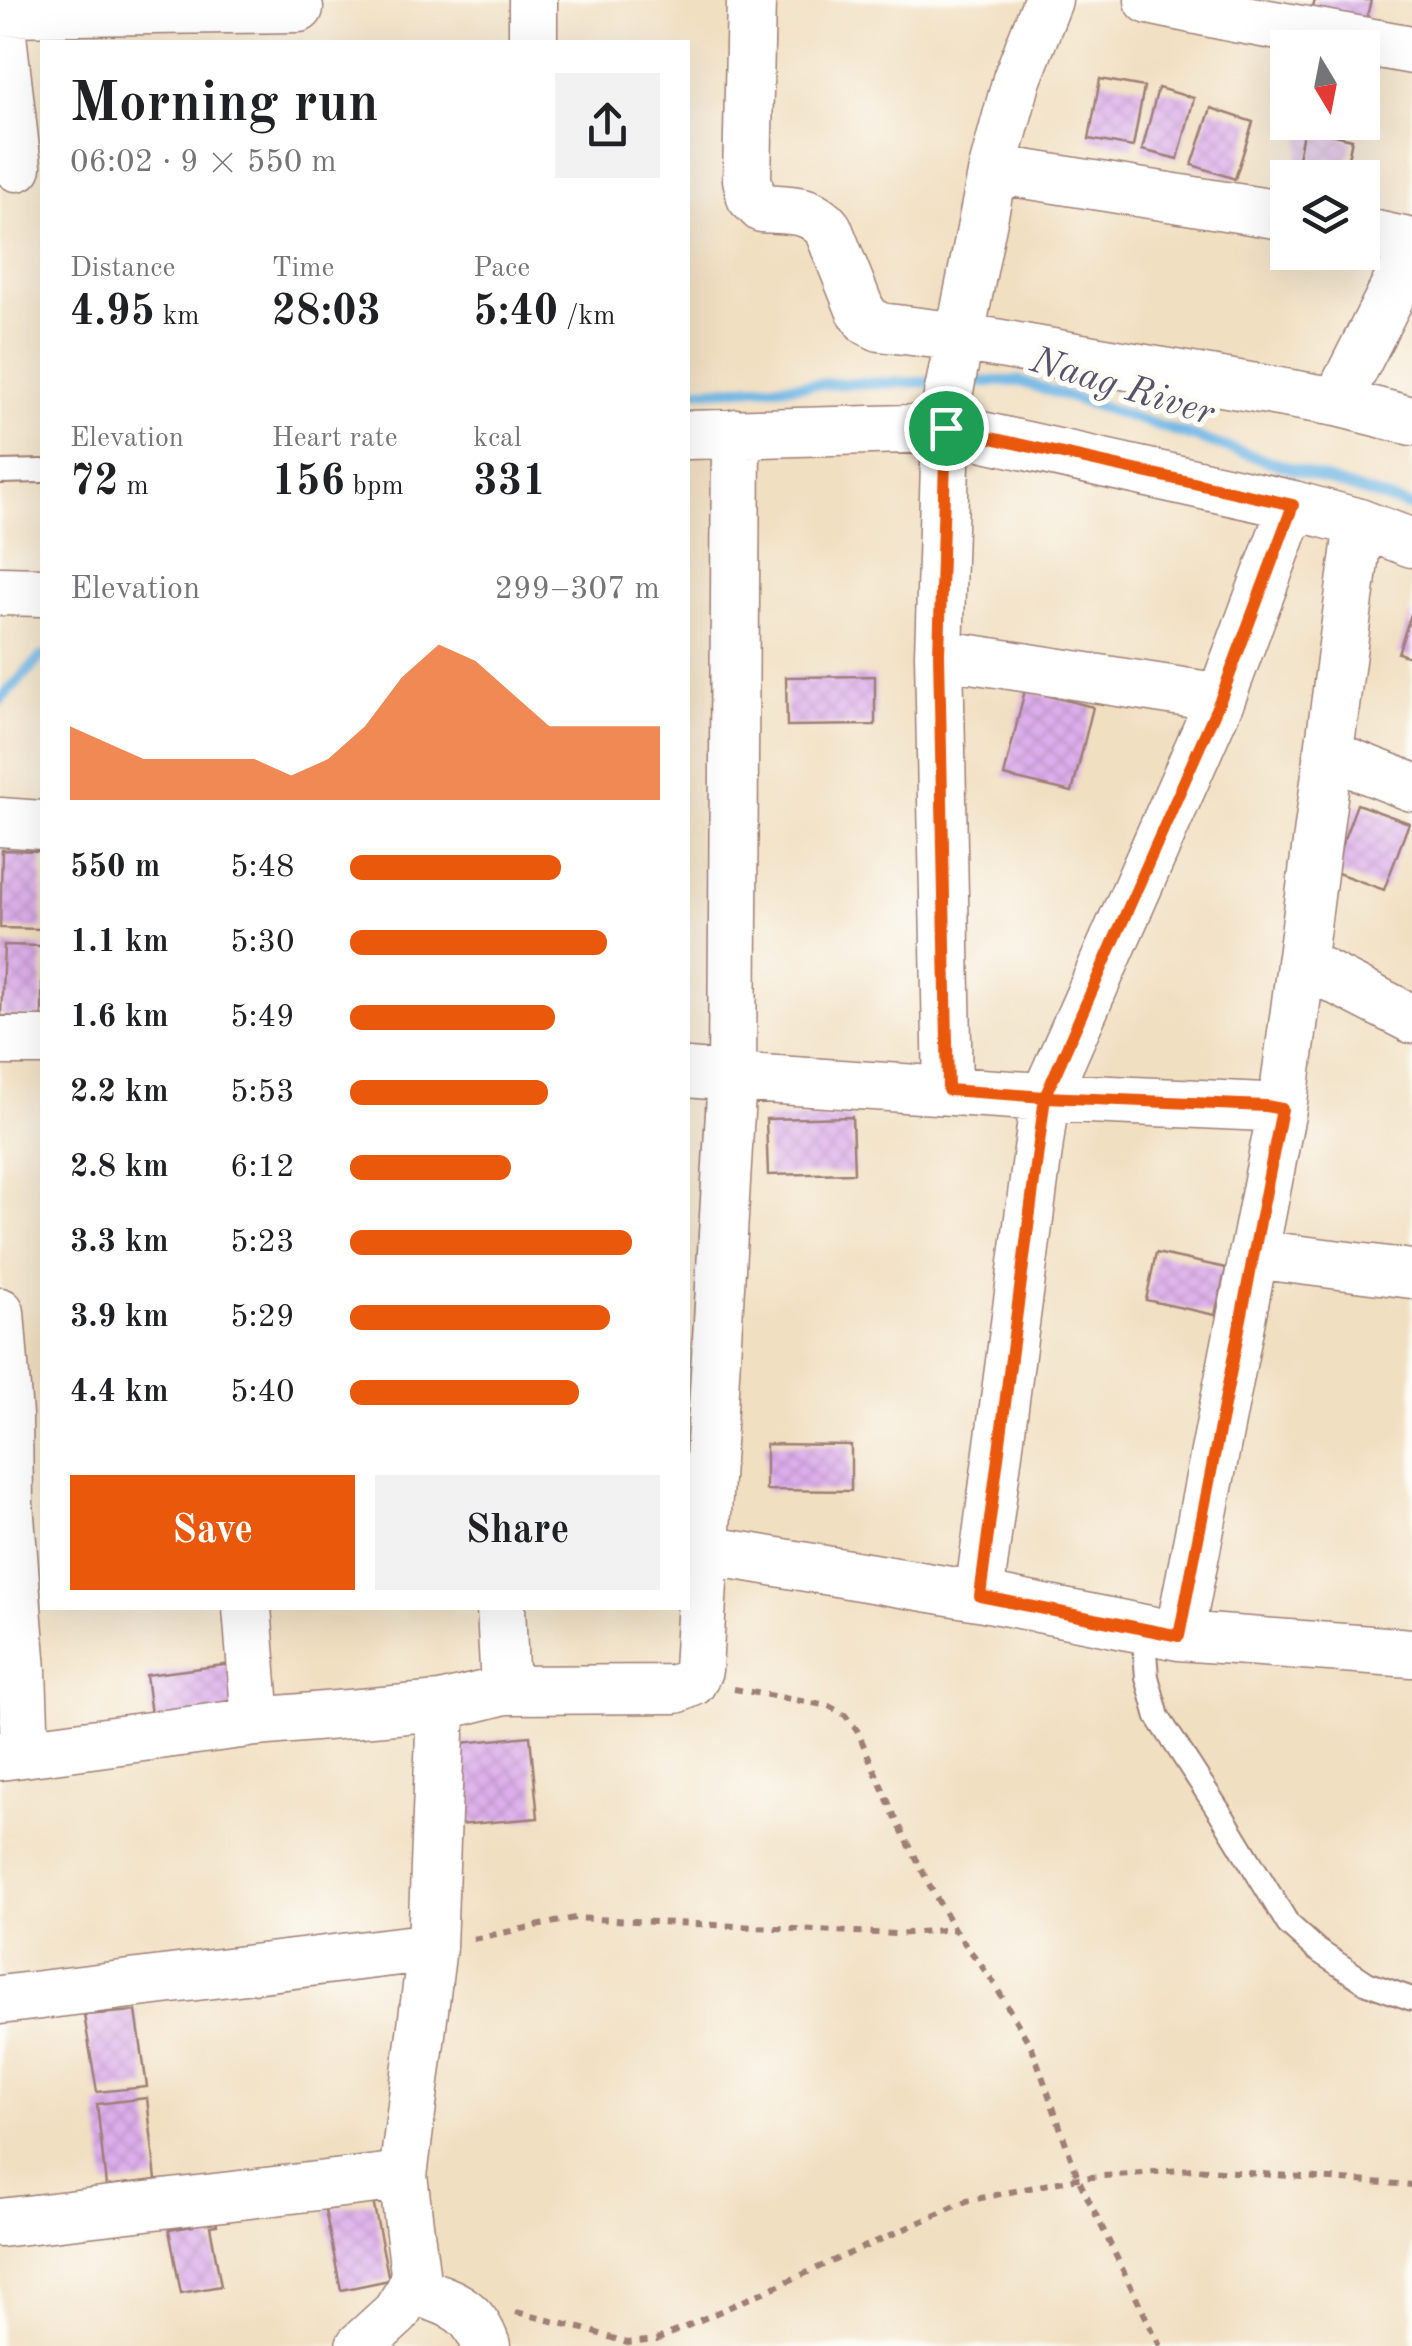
<!DOCTYPE html>
<html lang="en">
<head>
<meta charset="utf-8">
<style>
  :root { --surface:#fff; --page:#f2f2f2; --text:#202124; --muted:#757577; --accent:#ea580c }
  body { margin:0; font-family:"Old Standard TT",serif; background:var(--page); color:var(--text); height:100vh; display:flex; flex-direction:column; font-size:38px; white-space:nowrap }
  * { box-sizing:border-box; margin:0 }
  p { font-size:32px; color:var(--muted) }
  .icon { flex:none; width:55px; height:55px; fill:none; stroke:currentColor; stroke-width:2; stroke-linecap:round; stroke-linejoin:round }
  .map { position:relative; flex:1; overflow:hidden }
  .side { position:absolute; left:40px; top:40px; width:650px; height:1570px; display:flex; flex-direction:column; background:var(--surface); border-radius:0px; box-shadow:0 10px 40px #0002 }
  .side>* { flex:none }
  .needle { width:65px; rotate:170deg }
  .controls { position:absolute; left:1270px; top:30px; display:grid; gap:20px }
  .controls a { display:grid; place-items:center; width:110px; height:110px; border-radius:0px; background:var(--surface); box-shadow:0 10px 40px #0002; font-size:50px }
  .pin { position:absolute; display:grid; place-items:center; width:85px; height:85px; color:#fff; margin:-42px; border:5px solid #fff; border-radius:50%; box-shadow:0 2px 10px #0007 }
  .round { display:grid; place-items:center; flex:none; width:105px; height:105px; border-radius:0px; background:var(--page) }
  .head { display:flex; align-items:center; justify-content:space-between; height:170px; padding:0 30px }
  h1 { font-size:55px; font-weight:600; line-height:75px }
  .metrics { display:grid; grid-template-columns:repeat(3,1fr); gap:15px; height:170px; padding:10px 30px }
  .metrics div { display:grid; align-content:center }
  .metrics b { font-size:42px; font-weight:600 }
  .metrics small { font-size:28px; font-weight:400 }
  .metrics p { font-size:28px }
  .chart { height:280px; padding:20px 30px }
  .chart p { display:flex; justify-content:space-between }
  .chart svg { width:100%; height:180px; margin-top:10px; fill:var(--accent); opacity:.7 }
  .primary-button { display:flex; gap:20px; margin-top:auto; padding:20px 30px }
  .primary-button a { flex:1; height:115px; border-radius:0px; background:var(--accent); color:#fff; font-size:40px; font-weight:600; line-height:115px; text-align:center }
  .primary-button a+a { background:var(--page); color:var(--text) }
  ul { padding:0 30px; list-style:none; font-size:32px }
  li { display:grid; grid-template-columns:160px 120px 1fr; align-items:center; height:75px }
  li i { height:25px; border-radius:12px; background:var(--accent) }
  .map>svg:first-child { display:block }
</style>
</head>
<body>
<div class="map">
<svg width="1412" height="2346" viewBox="0 0 1412 2346">
  <defs>
    <pattern id="building-cross-hatch" width="8" height="8" patternUnits="userSpaceOnUse" patternTransform="scale(2.5)"><rect width="8" height="8" fill="#ddaeeb"/><path d="M0 0l8 8M0 8l8-8" fill="none" stroke="#bf95ca"/></pattern>
  </defs>
  <rect width="100%" height="100%" fill="#fdfcf7"/>
  <filter id="ink" filterUnits="userSpaceOnUse"><feTurbulence type="fractalNoise" baseFrequency=".01" numOctaves="2"/><feDisplacementMap in="SourceGraphic" scale="20" xChannelSelector="R" yChannelSelector="G"/><feConvolveMatrix kernelMatrix="1 2 1 2 8 2 1 2 1" color-interpolation-filters="sRGB"/></filter>
  <filter id="wash" filterUnits="userSpaceOnUse"><feTurbulence type="fractalNoise" baseFrequency=".0048" numOctaves="4" result="noise"/><feDisplacementMap in="SourceGraphic" scale="40" xChannelSelector="R" yChannelSelector="G"/><feGaussianBlur stdDeviation="2.25" result="paint"/><feColorMatrix in="noise" values="0 0 0 0 0 0 0 0 0 0 0 0 0 0 0 0 0 1.4 0 .05"/><feComposite in="paint" operator="in"/></filter>
  <g filter="url(#wash)">
    <rect width="100%" height="100%" fill="#f1dfc1"/>
    <g fill="none" stroke-linecap="round" stroke-linejoin="round">
      <path stroke="#6bb4e3" stroke-width="11" d="M961,382L1019,381L1412,507
        M688,391L824,384L937,382
        M0,700L42,656"/>
    </g>
    <g id="blocks">
      <path fill="url(#building-cross-hatch)" d="M1315,0H1371L1364,28L1311,15Z
        M1100,79L1144,87L1133,147L1089,139Z
        M1158,88L1194,98L1178,159L1142,150Z
        M1211,108L1253,122L1235,179L1192,165Z
        M1304,128L1352,139L1344,178H1294Z
        M1411,614H1412V658L1398,653Z
        M875,676V725L787,726L786,677Z
        M1025,690L1093,707L1072,792L1004,776Z
        M1357,804L1409,823L1384,890L1332,871Z
        M2,850L42,851V929L0,928Z
        M4,945L42,946V1018L1,1016Z
        M852,1117L854,1173L768,1175L766,1119Z
        M1156,1253L1226,1268L1215,1315L1146,1300Z
        M766,1444L851,1445V1491L766,1490Z
        M232,1664L238,1712L152,1723L146,1675Z
        M530,1736L538,1818L458,1825L451,1744Z
        M136,2011L147,2087L97,2092L84,2015Z
        M147,2098L156,2180L106,2186L97,2104Z
        M373,2201L389,2280L341,2290L325,2210Z
        M214,2210L217,2225L210,2226L221,2286L181,2293L169,2230L193,2226L192,2220Z"/>
    </g>
  </g>
  <g filter="url(#ink)">
    <use href="#blocks" fill-opacity="0" stroke="#9e7f76" stroke-width="2.5"/>
    <g fill="none" stroke-linecap="round" stroke-linejoin="round">
      <defs>
        <path id="service" d="M0,472L42,471
          M1143,1628L1147,1677L1158,1717L1223,1817L1288,1924L1317,1950L1367,1983L1412,1999"/>
        <path id="minor" d="M751,0L747,179L751,197L762,208C787,210 811,207 828,229L860,309L868,321L880,327L960,337L1337,402L1412,421
          M1149,0L1240,19L1412,50
          M0,12L299,8
          M0,17L17,167
          M533,42V0
          M993,169L1288,216
          M1362,232L1412,243
          M1337,402L1412,253
          M736,433L732,1077L1045,1097L1266,1107L1282,1109
          M688,435L945,428L1293,505L1221,698L939,654
          M1293,505L1359,523L1412,543
          M0,591L42,592
          M1328,754L1412,787
          M0,822L42,825
          M1301,962L1412,1019
          M0,1041H42
          M948,1090L939,654L947,401L993,169L1017,79L1048,0
          M1253,1254L1412,1274
          M0,1312L8,1415L9,1503L22,1671L25,1752
          M688,1547L979,1596L1179,1636L1412,1653
          M979,1596L1045,1097L1221,698
          M247,1608L256,1722
          M1179,1636L1282,1109L1359,523
          M505,1690L676,1689L692,1682L698,1670L732,1077L688,1073
          M0,1756L256,1722L441,1706L505,1690L501,1608
          M432,1947L441,1706
          M0,2000L432,1947L403,2176L0,2223
          M411,2289C448,2302 473,2306 486,2346
          M360,2346L396,2313L411,2289L415,2273L403,2176"/>
      </defs>
      <use href="#service" stroke="#9e7f76" stroke-width="26"/>
      <use href="#minor" stroke="#9e7f76" stroke-width="51"/>
      <path stroke="#9e7f76" stroke-width="6" stroke-dasharray="8 8" stroke-linecap="butt" d="M734,1689L829,1706L845,1715L857,1730L894,1815L932,1890L954,1929L992,1980L1033,2050L1078,2178L1160,2346
        M473,1939L575,1918L896,1934L954,1929
        M516,2312L588,2330L627,2343L656,2340L967,2201L1078,2178L1194,2169L1412,2185"/>
      <use href="#service" stroke="#fff" stroke-width="22"/>
      <use href="#minor" stroke="#fff" stroke-width="48"/>
    </g>
  </g>
  <g fill="none" stroke-linecap="round" stroke-linejoin="round" filter="url(#ink)">
    <defs>
      <path id="route" d="M946,428L939,654L948,1090L1045,1097L980,1596L1179,1636L1282,1109L1266,1106L1045,1097L1221,698L1293,505L946,428"/>
    </defs>
    <use href="#route" stroke="#fff" stroke-width="20"/>
    <use href="#route" stroke="#ea580c" stroke-width="12"/>
  </g>
  <g text-anchor="middle" stroke-width="10" stroke-linejoin="round" paint-order="stroke">
    <g font-size="38" font-style="italic" fill="#56536b" stroke="#fdfcf7">
      <text transform="translate(1123 385) rotate(17)" y="13">Naag River</text>
    </g>
  </g>
</svg>
<div class="controls">
<a><svg class="needle" viewBox="-14 -14 28 28"><path d="M0-13l5 13h-10z" fill="#e53935"/><path d="M0 13l5-13h-10z" fill="#757577"/></svg></a>
<a><svg class="icon" aria-label="layers" viewBox="0 0 24 24"><path d="M12 4l9 5-9 5-9-5zM3 14l9 5 9-5"/></svg></a>
</div>
<div class="pin" style="left:946px;top:428px;background:#1e9e55"><svg class="icon" aria-label="arrive" viewBox="0 0 24 24"><path d="M6 21V4h12l-3 4 3 4H6"/></svg></div>
<section class="side">
<div class="head"><div><h1>Morning run</h1><p>06:02 · 9 × 550 m</p></div><a class="round"><svg class="icon" aria-label="share" viewBox="0 0 24 24"><path d="M12 15V3M7 8l5-5 5 5M5 13v7h14v-7"/></svg></a></div>
<div class="metrics">
<div><p>Distance</p><b>4.95<small> km</small></b></div>
<div><p>Time</p><b>28:03</b></div>
<div><p>Pace</p><b>5:40<small> /km</small></b></div>
</div>
<div class="metrics">
<div><p>Elevation</p><b>72<small> m</small></b></div>
<div><p>Heart rate</p><b>156<small> bpm</small></b></div>
<div><p>kcal</p><b>331</b></div>
</div>
<div class="chart"><p><span>Elevation</span>299–307 m</p>
<svg viewBox="0 0 160 44" preserveAspectRatio="none"><path d="M0 44V26L10 30L20 34L30 34L40 34L50 34L60 38L70 34L80 26L90 14L100 6L110 10L120 18L130 26L140 26L150 26L160 26V44z"/></svg>
</div>
<ul>
<li><b>550 m</b>5:48<i style="width:68%"></i></li>
<li><b>1.1 km</b>5:30<i style="width:83%"></i></li>
<li><b>1.6 km</b>5:49<i style="width:66%"></i></li>
<li><b>2.2 km</b>5:53<i style="width:64%"></i></li>
<li><b>2.8 km</b>6:12<i style="width:52%"></i></li>
<li><b>3.3 km</b>5:23<i style="width:91%"></i></li>
<li><b>3.9 km</b>5:29<i style="width:84%"></i></li>
<li><b>4.4 km</b>5:40<i style="width:74%"></i></li>
</ul>
<div class="primary-button"><a>Save</a><a>Share</a></div>
</section>
</div>
</body>
</html>
